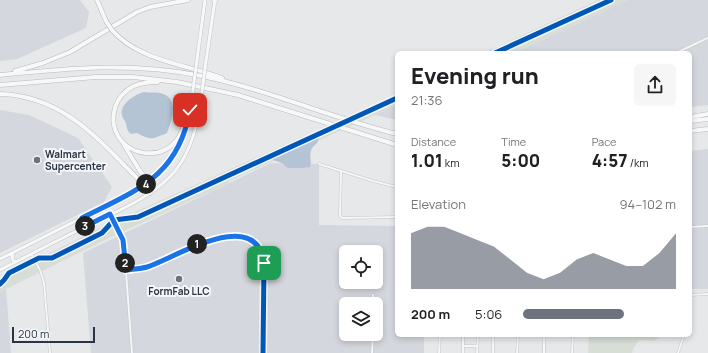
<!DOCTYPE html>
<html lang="en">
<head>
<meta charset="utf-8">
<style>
  :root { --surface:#fff; --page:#f6f6f6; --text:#202124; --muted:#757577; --accent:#6c737f }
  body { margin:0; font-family:Manrope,sans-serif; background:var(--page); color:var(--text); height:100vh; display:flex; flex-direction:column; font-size:15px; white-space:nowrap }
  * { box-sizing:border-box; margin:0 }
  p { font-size:13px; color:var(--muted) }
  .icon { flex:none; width:22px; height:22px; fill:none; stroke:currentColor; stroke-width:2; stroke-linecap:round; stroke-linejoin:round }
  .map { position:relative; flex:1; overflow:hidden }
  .details { position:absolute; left:395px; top:51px; width:297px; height:286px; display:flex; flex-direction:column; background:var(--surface); border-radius:6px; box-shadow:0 2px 6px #0003 }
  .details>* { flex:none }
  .fabs { position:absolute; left:339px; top:245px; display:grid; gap:8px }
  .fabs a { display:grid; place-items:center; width:44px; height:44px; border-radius:6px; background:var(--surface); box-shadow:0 2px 6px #0003; font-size:20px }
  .scale { position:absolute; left:12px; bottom:10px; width:83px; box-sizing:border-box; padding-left:4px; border:2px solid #2b3445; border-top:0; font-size:11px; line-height:14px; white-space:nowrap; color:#2b3445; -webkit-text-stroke:3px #f4f6f9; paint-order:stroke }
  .pin { position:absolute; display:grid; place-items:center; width:34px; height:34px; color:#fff; margin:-17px; border-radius:8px; box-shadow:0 2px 6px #0006 }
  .km { position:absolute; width:20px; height:20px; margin:-10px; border-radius:50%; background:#222; color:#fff; font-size:11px; line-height:20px; text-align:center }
  .round { display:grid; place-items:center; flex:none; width:42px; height:42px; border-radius:6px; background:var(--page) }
  .head { display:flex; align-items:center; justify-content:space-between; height:68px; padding:0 16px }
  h1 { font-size:22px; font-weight:800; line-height:30px }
  .stats { display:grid; grid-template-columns:repeat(3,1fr); gap:6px; height:68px; padding:4px 16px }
  .stats div { display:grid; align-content:center }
  .stats b { font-size:17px; font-weight:800 }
  .stats small { font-size:11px; font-weight:400 }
  .stats p { font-size:11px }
  .chart { height:112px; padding:8px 16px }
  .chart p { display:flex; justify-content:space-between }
  .chart svg { width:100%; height:72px; margin-top:4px; fill:var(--accent); opacity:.7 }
  ul { padding:0 16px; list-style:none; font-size:13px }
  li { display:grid; grid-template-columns:64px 48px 1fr; align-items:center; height:30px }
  li i { height:10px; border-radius:5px; background:var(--accent) }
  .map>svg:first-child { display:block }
</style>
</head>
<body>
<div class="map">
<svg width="708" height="353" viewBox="0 0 708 353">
  <rect width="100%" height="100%" fill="#e6e8ea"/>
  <path fill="#d4d7dd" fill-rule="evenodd" d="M0,0H80L89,12L86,28L17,59L0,61Z
    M628,0H708V105L690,107V53H514Z
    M397,105V120L375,115Z
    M0,110L29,115L78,138L112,187L104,202L0,253Z
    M708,149V289H691L690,151Z
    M271,163L319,164V225L397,226V335H424V353H91L83,253ZM346,252H376V282H346ZM346,304H376V334H346Z
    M6,289L11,353H0V292Z"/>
  <path fill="#d6ded6" d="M598,0H628L514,53H484Z
    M397,94V105L229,181V183L109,238L0,292V278L104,226Z
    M589,335H662L654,341L639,340L633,349L632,353H588Z"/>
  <path fill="#b4c4d5" d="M144,92C150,93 155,92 160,93C180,97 172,120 167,133C152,139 152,141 137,133L131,134C127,131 127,128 126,123C125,120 122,118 122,115C119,104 136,94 144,92Z
    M315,138H319C318,145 312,145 311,151C309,156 312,162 310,167L301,168H288L282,163L273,160V157Z"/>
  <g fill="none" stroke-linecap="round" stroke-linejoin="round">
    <defs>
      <path id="street" d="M676,53L708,38
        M319,164L373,181L397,187
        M341,171L340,216L342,218L397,217
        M111,214L120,232L124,245L132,353
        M690,227L708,226
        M31,254L40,270L44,283L50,353
        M126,270C133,269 140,269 147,267C174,258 257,205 264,263L263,353
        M690,295L708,294
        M373,304V295
        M463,346H477
        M372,353L373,334
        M439,353L440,335
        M463,353V335
        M477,353L478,335
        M493,353V335
        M517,353L518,335
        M544,353V335
        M572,353L573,335
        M678,353L684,335"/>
      <path id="secondary" d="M197,60L205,0
        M206,61L215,0
        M190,112L192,97
        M82,218L85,221L84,227
        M13,253L12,259L15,262
        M0,259L133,192C161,176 181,152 188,121
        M0,270C29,255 58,240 87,226C117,211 154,197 176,170C192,149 197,125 201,99"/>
      <path id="highway" d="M97,0L106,21
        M214,0L215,2
        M112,30C139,61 185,64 222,78
        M15,71L43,63L70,52L137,12L150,7L188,0
        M0,75C70,68 133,62 202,76C269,90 331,118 397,134
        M158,82C150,82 141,83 134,86C115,95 108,118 118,136C130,156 160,160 176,141C183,132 186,121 190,110
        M0,85L96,77H133L177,82L238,95L397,145
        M0,94C66,96 101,143 144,185L150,193
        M690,117L708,114
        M690,121L708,119
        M690,131L708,129
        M124,145L140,171L155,189"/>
    </defs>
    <use href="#street" stroke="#c4c6c8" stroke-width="3"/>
    <use href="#secondary" stroke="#c4c6c8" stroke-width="4"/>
    <use href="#highway" stroke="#b8bbbf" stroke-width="5"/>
    <use href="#street" stroke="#f5f6f7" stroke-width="2"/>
    <use href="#secondary" stroke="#f8f8f8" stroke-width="3"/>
    <use href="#highway" stroke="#f8f8f8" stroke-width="4"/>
    <defs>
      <path id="secondary-bridge" d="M192,97L197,60
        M201,99L206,61"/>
      <path id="highway-bridge" d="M106,21L112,30"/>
    </defs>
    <use href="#secondary-bridge" stroke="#c4c6c8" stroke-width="4" stroke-linecap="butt"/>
    <use href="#highway-bridge" stroke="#b8bbbf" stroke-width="5" stroke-linecap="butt"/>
    <use href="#secondary-bridge" stroke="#f8f8f8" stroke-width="3"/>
    <use href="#highway-bridge" stroke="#f8f8f8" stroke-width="4"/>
    <defs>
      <path id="cycleway" d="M495,53L611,0
        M126,270C133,269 140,269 147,267C174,258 257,205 264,263L263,353
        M0,284L4,280L9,273L39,258H52L102,233L114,220L138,217L397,98"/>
    </defs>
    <use href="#cycleway" stroke="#f4f6f9" stroke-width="8"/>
    <use href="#cycleway" stroke="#0057b8" stroke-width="5"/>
  </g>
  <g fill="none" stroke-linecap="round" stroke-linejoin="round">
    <defs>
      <path id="route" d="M190,110C178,177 137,190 82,218L85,221L84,227L110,214L123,240L126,270C133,269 140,269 147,267C175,258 256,205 264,263"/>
    </defs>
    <use href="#route" stroke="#fff" stroke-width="8"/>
    <use href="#route" stroke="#1a73e8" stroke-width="5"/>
  </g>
  <g fill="#6c737f" stroke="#f4f6f9" stroke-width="1.5">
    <circle cx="37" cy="160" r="4"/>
    <circle cx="179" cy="279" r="4"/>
  </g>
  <g text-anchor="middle" stroke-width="4" stroke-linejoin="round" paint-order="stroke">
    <g font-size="10" font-weight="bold" fill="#2b3445" stroke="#f4f6f9" text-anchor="start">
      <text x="45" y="158">Walmart<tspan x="45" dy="12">Supercenter</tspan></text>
      <text x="179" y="295" text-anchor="middle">FormFab LLC</text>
    </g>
  </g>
</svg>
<div class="fabs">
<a><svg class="icon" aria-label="locate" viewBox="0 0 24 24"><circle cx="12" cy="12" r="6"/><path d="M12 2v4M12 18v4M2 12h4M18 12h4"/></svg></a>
<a><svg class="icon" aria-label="layers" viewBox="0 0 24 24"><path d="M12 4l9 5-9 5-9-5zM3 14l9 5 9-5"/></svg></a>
</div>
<div class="scale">200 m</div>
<div class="pin" style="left:264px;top:263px;background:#1e9e55"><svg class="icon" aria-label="arrive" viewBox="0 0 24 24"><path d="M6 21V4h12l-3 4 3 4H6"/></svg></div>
<div class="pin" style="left:190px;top:110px;background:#d93025"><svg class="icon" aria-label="check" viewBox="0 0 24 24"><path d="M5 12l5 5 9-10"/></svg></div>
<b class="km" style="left:197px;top:244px">1</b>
<b class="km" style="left:125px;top:263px">2</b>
<b class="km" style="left:85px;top:226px">3</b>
<b class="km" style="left:146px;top:184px">4</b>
<section class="details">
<div class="head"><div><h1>Evening run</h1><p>21:36</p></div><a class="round"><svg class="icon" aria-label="share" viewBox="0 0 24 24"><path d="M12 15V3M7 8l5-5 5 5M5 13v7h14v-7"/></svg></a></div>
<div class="stats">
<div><p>Distance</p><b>1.01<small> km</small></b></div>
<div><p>Time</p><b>5:00</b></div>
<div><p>Pace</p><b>4:57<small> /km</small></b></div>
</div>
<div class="chart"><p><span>Elevation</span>94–102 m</p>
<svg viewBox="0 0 160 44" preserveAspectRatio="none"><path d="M0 44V10L10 6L20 6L30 10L40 14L50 18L60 26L70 34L80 38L90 34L100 26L110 22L120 26L130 30L140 30L150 22L160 10V44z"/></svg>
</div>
<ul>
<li><b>200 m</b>5:06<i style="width:66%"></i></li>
</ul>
</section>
</div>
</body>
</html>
